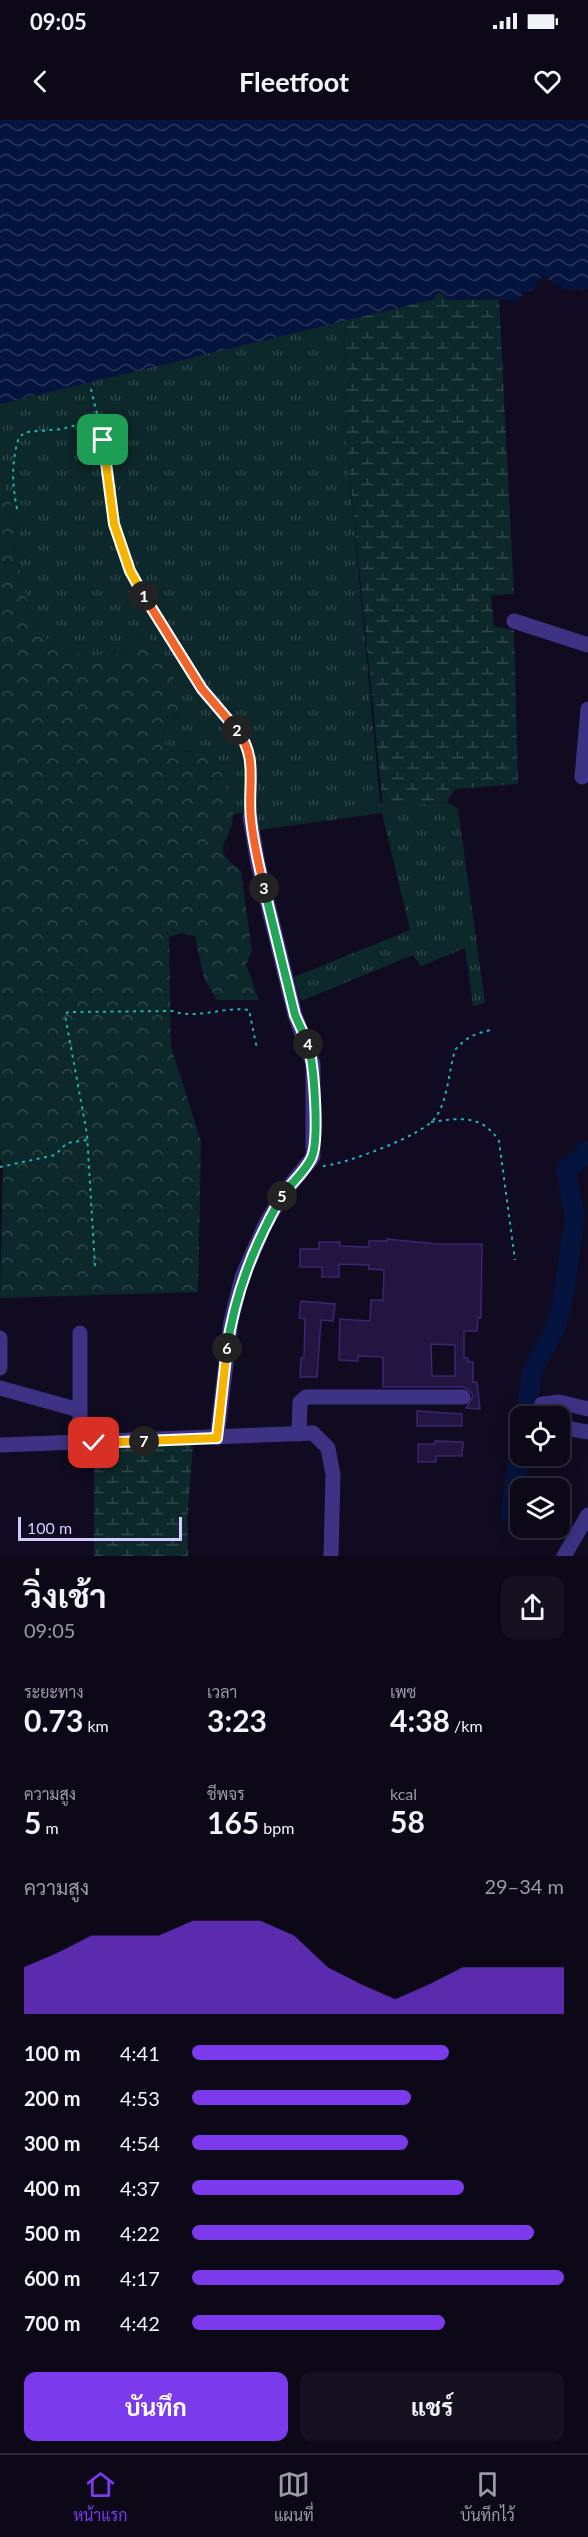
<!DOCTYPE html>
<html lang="th">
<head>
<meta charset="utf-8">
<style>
  :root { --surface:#0c0818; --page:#151121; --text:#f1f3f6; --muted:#9a9aa2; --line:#2c2937; --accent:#7c3aed }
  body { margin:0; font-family:Lato,Sarabun,sans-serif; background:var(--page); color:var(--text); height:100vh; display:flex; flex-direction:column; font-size:22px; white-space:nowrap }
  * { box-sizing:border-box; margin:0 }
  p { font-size:20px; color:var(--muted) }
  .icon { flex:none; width:33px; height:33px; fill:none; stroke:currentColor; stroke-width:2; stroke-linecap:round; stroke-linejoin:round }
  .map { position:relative; height:1436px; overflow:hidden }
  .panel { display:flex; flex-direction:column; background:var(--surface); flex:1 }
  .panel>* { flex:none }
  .tools { position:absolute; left:510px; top:1286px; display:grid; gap:12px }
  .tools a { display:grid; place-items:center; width:60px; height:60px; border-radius:12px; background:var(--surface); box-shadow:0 3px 15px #0003,0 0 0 2px var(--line); font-size:30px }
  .scale { position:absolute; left:18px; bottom:15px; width:164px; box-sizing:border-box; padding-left:6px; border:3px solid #d5c9ff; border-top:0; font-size:16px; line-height:21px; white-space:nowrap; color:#d5c9ff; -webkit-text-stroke:4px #100b20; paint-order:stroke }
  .pin { position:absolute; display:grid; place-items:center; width:51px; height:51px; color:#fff; margin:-26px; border-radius:12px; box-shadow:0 3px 9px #0006 }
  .km { position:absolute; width:30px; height:30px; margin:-15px; border-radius:50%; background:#222; color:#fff; font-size:16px; line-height:30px; text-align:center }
  .round { display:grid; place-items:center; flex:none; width:63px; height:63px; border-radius:12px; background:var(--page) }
  .overview { display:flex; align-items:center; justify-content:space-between; height:102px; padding:0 24px }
  h1 { font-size:33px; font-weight:700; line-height:45px }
  .stats { display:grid; grid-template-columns:repeat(3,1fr); gap:9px; height:102px; padding:6px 24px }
  .stats div { display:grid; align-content:center }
  .stats b { font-size:30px; font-weight:700 }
  .stats small { font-size:16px; font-weight:400 }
  .stats p { font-size:16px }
  .chart { height:168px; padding:12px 24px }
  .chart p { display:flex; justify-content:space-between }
  .chart svg { width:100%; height:108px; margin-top:6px; fill:var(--accent); opacity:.7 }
  .action { display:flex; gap:12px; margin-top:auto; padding:12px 24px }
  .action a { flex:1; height:69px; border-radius:12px; background:var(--accent); color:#fff; font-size:24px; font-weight:700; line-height:69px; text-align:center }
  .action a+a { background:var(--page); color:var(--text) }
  ul { padding:0 24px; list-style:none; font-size:20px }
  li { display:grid; grid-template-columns:96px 72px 1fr; align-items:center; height:45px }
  li i { height:15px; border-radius:8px; background:var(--accent) }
  .status { display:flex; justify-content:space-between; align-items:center; height:42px; padding:0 30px; background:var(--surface); direction:ltr }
  .status svg { height:16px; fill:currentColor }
  header { display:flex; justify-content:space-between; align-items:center; height:78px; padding:0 24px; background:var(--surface); font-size:27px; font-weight:700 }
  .menu { display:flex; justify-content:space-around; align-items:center; height:84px; border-top:2px solid var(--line); background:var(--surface); font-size:16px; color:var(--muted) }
  .menu a { display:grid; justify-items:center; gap:3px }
  .menu .selected { color:var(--accent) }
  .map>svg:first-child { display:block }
</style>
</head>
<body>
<div class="status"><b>09:05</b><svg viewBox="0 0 49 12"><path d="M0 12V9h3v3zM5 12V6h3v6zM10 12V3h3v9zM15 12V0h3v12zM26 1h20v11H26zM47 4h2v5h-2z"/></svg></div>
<header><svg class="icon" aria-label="back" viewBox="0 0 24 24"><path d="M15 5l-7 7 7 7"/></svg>Fleetfoot<svg class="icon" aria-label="heart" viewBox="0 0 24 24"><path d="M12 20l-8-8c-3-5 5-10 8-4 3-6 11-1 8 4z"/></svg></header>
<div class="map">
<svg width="588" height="1436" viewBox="0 0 588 1436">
  <defs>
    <pattern id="grass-tufts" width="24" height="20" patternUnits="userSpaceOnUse" patternTransform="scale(1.5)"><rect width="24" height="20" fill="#0d282a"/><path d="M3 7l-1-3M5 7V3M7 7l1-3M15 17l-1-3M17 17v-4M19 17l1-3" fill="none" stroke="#2f464a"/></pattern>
    <pattern id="forest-crowns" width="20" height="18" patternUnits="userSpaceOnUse" patternTransform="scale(1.5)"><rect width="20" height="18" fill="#0d282a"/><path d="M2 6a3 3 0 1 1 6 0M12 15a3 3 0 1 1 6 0" fill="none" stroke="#2f464a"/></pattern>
    <pattern id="wetland-marsh" width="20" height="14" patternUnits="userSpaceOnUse" patternTransform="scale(1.5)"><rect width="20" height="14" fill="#0d282a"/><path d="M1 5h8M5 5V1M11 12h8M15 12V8" fill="none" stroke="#2f464a"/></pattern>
    <pattern id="water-waves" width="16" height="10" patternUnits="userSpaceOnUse" patternTransform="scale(1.5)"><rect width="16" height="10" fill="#05143e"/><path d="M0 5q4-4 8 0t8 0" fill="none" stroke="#29355b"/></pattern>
  </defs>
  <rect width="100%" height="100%" fill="#100b20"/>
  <path fill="url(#grass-tufts)" d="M344,200L346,317L380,681L383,687L447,682L458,689L485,883L473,886L465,828L421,846L413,835L301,881L294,857L410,810L382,693L259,710L257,690L233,695L217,641L196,632L167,630L163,614L177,593L145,511L116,535L88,536L61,530L39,513L26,477L15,429L18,403L0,356V284Z"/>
  <path fill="url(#forest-crowns)" d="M0,356L18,403L15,429L26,477L39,513L61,530L88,536L116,535L145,511C159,533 187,565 176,593C173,601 167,608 163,614L167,630L196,632L218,641C221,655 233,682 233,695C232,725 206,725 241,751L252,831L246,844L259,880H217L204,858L195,816L181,813L169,817L171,927L201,1021L198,1172L0,1178L3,1044L0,1040Z"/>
  <path fill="url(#wetland-marsh)" d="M441,173L447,180L499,179L514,474L491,475L494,506L514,510L518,664L455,669L447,682L383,687L346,317L344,200L435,179V174Z
    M94,1323L193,1325L187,1401L188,1436H94Z"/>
  <path fill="url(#water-waves)" d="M0,0H588V169L565,170L542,155L534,169L523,174L516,182L493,178L447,180L442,173L436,174L435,179L0,284Z"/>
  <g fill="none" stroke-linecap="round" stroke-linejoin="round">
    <path stroke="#05143e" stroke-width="20" d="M525,1296L533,1249L555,1209L562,1184L575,1098L566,1050L588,1031
      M511,1394L520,1330"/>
  </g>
  <path fill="#231542" stroke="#3c2570" stroke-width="1.5" fill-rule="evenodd" d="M387,1119L437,1124H482L481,1198L478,1197L477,1211H464V1238H468V1242H473V1262H477L480,1289L466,1288L473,1276L471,1272L464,1267H383V1237L358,1236V1241L339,1240L340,1199L370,1201L371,1180H383L384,1150L369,1149V1145L339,1144V1157H322V1147H300V1129H319V1122H340V1126L369,1127V1121H387ZM431,1224L455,1225V1256H432Z
    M301,1181L335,1184L333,1201L321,1200L317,1257H300L301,1238H304L305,1199L299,1198Z
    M417,1291L462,1294V1306H417Z
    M435,1321L463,1322L462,1336H436V1342H418V1324H435Z"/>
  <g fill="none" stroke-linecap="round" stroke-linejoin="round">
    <path stroke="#23b2b9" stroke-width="2" stroke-dasharray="3 4.5" stroke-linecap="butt" d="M91,269L103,320L114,404L130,451L202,569L239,612L250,631L251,686
      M17,389C12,363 11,343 19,317L26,312L62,309L98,299
      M431,1002C459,998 482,994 499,1021L515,1140
      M323,1046C346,1044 424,1015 436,997C448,979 449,950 455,930C465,918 476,913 491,910
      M0,1047L55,1035L67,1023L87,1020
      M95,1146L87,1014L65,895L68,892L172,891C197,900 223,886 249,890L257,929"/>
    <path stroke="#3d3283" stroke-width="15" d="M514,501L588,525
      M582,657L588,589
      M0,1218V1248
      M0,1268L79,1290
      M537,1296L542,1284L559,1282L588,1289
      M560,1307L588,1312
      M299,1314L300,1282L306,1277H463
      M217,1318L231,1201L242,1157L266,1103L284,1073L313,1037V944L295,895L258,744L250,697
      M80,1323V1213
      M0,1325L313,1313L328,1328L333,1355L331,1436
      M564,1436L588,1395"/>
  </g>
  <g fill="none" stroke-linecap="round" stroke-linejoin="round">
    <defs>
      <path id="split-1" d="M103,320L114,404L130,451L144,476"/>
      <path id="split-2" d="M144,476L202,569L237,610"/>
      <path id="split-3" d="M237,610C259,638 247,667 251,699C253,722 259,745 264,768"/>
      <path id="split-4" d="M264,768L295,895L308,924"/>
      <path id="split-5" d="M282,1076C291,1063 304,1053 311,1039C320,1022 314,945 308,924"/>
      <path id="split-6" d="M227,1228C235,1173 254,1124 282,1076"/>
      <path id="split-7" d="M144,1321L217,1318L227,1228"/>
      <path id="split-8" d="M94,1323L144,1321"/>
    </defs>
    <use href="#split-1" stroke="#fff" stroke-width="12"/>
    <use href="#split-2" stroke="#fff" stroke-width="12"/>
    <use href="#split-3" stroke="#fff" stroke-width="12"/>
    <use href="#split-4" stroke="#fff" stroke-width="12"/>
    <use href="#split-5" stroke="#fff" stroke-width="12"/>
    <use href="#split-6" stroke="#fff" stroke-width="12"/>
    <use href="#split-7" stroke="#fff" stroke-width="12"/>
    <use href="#split-8" stroke="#fff" stroke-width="12"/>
    <use href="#split-1" stroke="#f5b400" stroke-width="8"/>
    <use href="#split-2" stroke="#f0652b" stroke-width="8"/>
    <use href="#split-3" stroke="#f0652b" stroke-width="8"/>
    <use href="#split-4" stroke="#22a559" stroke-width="8"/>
    <use href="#split-5" stroke="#22a559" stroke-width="8"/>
    <use href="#split-6" stroke="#22a559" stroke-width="8"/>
    <use href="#split-7" stroke="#f5b400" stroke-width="8"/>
    <use href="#split-8" stroke="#f5b400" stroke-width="8"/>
  </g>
</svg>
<div class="tools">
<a><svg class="icon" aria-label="locate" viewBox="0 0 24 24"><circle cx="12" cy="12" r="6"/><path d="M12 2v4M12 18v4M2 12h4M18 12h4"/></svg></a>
<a><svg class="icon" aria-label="layers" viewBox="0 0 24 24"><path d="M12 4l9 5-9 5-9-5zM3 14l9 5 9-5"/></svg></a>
</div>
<div class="scale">100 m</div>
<div class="pin" style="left:103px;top:320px;background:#1e9e55"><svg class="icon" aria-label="arrive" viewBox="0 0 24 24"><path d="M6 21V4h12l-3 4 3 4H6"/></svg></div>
<div class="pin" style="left:94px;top:1323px;background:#d93025"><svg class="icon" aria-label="check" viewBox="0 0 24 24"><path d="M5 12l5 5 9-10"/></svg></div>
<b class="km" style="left:144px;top:476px">1</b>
<b class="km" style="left:237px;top:610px">2</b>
<b class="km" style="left:264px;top:768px">3</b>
<b class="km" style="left:308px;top:924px">4</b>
<b class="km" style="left:282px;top:1076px">5</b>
<b class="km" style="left:227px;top:1228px">6</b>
<b class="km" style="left:144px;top:1321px">7</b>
</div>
<section class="panel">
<div class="overview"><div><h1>วิ่งเช้า</h1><p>09:05</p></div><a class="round"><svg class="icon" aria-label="share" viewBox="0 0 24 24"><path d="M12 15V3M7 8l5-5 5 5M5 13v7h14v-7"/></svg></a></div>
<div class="stats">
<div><p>ระยะทาง</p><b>0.73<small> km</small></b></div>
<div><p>เวลา</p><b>3:23</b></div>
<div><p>เพซ</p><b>4:38<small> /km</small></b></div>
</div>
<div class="stats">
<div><p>ความสูง</p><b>5<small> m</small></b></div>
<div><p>ชีพจร</p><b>165<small> bpm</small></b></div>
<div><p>kcal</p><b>58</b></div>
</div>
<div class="chart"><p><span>ความสูง</span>29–34 m</p>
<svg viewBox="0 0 160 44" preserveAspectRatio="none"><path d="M0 44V25L10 19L20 12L30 12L40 12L50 6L60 6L70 6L80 12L90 25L100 32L110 38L120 32L130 25L140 25L150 25L160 25V44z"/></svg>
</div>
<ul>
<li><b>100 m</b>4:41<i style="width:69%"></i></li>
<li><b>200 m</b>4:53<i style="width:59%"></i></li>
<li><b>300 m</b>4:54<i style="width:58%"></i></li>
<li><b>400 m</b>4:37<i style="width:73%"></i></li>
<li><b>500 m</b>4:22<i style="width:92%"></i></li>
<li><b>600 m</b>4:17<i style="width:100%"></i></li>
<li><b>700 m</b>4:42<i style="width:68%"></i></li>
</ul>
<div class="action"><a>บันทึก</a><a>แชร์</a></div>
</section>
<nav class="menu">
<a class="selected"><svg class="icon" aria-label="home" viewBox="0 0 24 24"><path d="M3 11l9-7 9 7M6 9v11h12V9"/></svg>หน้าแรก</a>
<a><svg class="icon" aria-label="map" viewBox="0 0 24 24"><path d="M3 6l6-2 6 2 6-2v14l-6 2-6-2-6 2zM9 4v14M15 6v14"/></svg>แผนที่</a>
<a><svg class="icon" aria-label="saved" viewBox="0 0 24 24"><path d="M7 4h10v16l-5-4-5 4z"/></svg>บันทึกไว้</a>
</nav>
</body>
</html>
